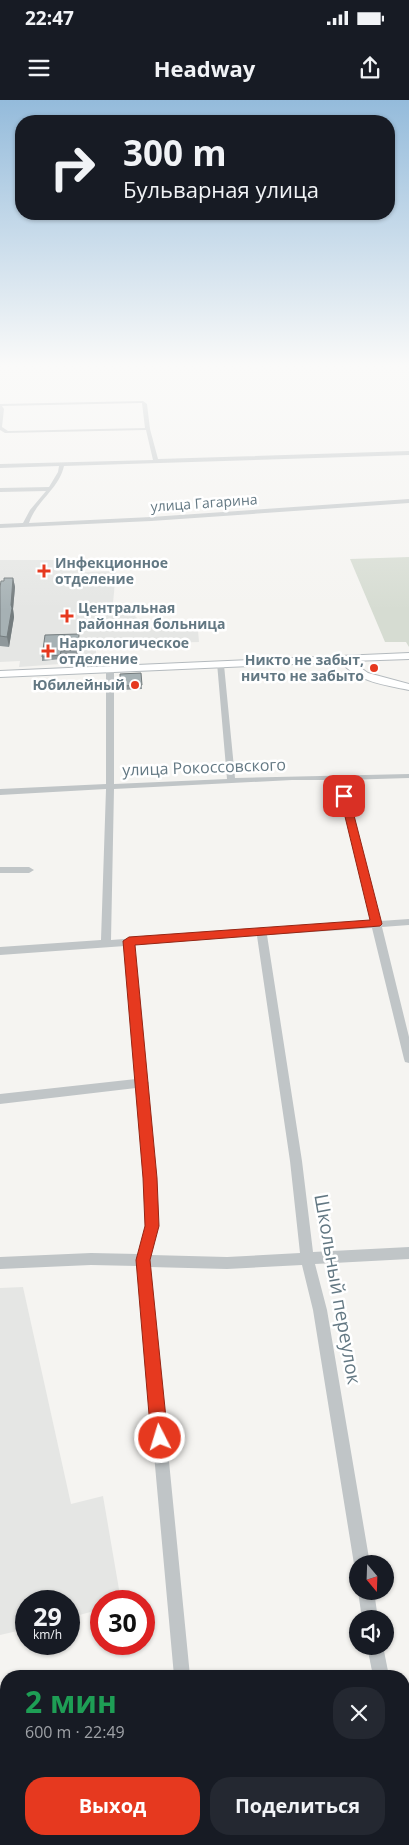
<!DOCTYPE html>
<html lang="ru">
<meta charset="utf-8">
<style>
body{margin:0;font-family:"Open Sans",sans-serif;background:#242831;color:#f1f3f6;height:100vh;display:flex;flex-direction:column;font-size:19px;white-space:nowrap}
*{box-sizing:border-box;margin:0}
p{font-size:16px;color:#9ea1a6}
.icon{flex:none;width:28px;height:28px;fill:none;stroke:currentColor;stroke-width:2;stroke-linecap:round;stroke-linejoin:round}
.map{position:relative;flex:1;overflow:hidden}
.panel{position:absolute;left:0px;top:1570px;width:410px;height:175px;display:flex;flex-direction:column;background:#171b24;border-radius:20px 20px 0 0;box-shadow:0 1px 4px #0004}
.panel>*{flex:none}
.hud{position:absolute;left:15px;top:15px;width:380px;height:105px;border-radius:20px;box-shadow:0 1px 4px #0004;background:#171b24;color:#f1f3f6;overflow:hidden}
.needle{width:32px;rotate:161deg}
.buttons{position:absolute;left:349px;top:1455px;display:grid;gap:10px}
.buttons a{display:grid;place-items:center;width:45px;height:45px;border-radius:50%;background:#171b24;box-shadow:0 1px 4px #0004;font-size:25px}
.speed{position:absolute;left:15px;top:1490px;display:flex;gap:10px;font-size:25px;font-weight:700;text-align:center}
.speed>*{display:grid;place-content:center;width:65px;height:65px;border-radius:50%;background:#171b24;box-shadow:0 1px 4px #0004;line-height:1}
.speed small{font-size:12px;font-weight:400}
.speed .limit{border:8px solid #d22;background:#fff;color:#111}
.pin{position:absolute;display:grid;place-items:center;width:42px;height:42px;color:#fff;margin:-21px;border-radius:10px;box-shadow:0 2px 8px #0006}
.me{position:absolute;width:55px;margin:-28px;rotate:355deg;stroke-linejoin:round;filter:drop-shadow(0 0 4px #0008)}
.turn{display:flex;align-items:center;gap:18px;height:105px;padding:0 25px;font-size:22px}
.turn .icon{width:65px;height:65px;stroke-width:2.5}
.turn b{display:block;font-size:35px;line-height:42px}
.round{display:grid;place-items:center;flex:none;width:52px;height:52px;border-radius:20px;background:#242831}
.headline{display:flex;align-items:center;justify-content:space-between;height:85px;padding:0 25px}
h1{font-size:30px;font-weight:700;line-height:38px;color:#1e9e55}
.primary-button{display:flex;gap:10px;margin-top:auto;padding:10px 25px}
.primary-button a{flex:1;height:58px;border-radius:20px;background:#e6391f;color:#fff;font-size:20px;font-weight:700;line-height:58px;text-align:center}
.primary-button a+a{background:#242831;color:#f1f3f6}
.status{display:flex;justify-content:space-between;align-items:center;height:35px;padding:0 25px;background:#171b24;direction:ltr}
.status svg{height:14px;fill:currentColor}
header{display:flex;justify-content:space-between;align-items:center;height:65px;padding:0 25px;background:#171b24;font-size:22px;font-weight:700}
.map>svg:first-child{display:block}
.built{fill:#e5e6e4}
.green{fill:#d6dcd2}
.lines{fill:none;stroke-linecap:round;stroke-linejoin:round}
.secondary-casing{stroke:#b4babe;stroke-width:2}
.street{fill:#c0c5c7;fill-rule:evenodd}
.secondary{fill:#fff;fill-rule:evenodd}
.wall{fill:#8f989b}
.shaded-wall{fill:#747c7e}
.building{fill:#a6b1b4;stroke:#747c7e}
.route{fill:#e6391f;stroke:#962514}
.poi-dot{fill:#e6391f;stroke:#fff;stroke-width:2}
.labels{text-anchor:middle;stroke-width:5;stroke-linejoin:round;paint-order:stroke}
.far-street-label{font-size:14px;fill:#637883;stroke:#fff}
.far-poi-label{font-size:14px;font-weight:bold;fill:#637883;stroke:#fff;text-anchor:start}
.street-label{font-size:16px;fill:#637883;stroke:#fff}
.near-street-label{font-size:19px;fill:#637883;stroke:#fff}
</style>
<div class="status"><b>22:47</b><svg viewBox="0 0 49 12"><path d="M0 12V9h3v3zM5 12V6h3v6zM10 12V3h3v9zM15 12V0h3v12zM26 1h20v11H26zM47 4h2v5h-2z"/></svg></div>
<header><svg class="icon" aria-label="menu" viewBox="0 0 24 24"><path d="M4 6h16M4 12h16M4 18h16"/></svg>Headway<svg class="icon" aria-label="share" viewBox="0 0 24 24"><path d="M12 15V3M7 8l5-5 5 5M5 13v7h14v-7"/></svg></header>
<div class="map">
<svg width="409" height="1745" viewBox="0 0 409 1745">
<rect width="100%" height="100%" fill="#f5f4f1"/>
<!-- built -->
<g class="built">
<polygon points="0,460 83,460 82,472 116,471 113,503 124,505 146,527 198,530 199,542 104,545 104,543 96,543 96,564 60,564 19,567 20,561 0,562"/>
<polygon points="23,1187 71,1404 103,1396 121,1501 101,1501 101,1509 69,1518 69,1501 26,1501 26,1529 0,1535 0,1188"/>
</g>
<!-- green -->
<polygon class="green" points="409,457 409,547 406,542 385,542 350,459"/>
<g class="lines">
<!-- secondary casing -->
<g class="secondary-casing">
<path id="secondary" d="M409 553V559L351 561 368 573 409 584V590C385 585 358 582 341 562L0 577V571Z"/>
</g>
<!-- street -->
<g class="street">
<path d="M143 301 147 304 150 329 158 359 409 351V355L64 366C59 389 36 401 29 423L151 417 409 399V403L151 421 0 428V424L23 423 30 410 46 391 0 392V388L49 387 58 372 59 366 0 368V364L153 360 146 330 5 333 0 330V304ZM142 303 145 328 8 331 2 327 4 309 2 306Z"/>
<path d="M217 563 224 565 235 678 409 674V678L345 680 380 821 409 819V825L382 827 409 937V963L405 962 404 959 372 828 267 835 302 1061 313 1152 409 1147V1159L315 1164 327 1210 370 1464H358V1470L354 1464 313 1210 302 1165 227 1169 150 1167 190 1576H174L137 1166 91 1165 0 1169V1157L91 1153 138 1154 146 1126 144 1078 136 988 0 1004V994L136 979 125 846 0 855V847L101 840 106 689 0 695V689L106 684V570L110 568 114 570V684L227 679ZM292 680H337L371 821 265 829 261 828 257 829 111 840 114 689ZM257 836 290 1061 300 1153 227 1157 151 1155 158 1126 156 1078 147 985 149 983 147 980 134 845Z"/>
<polygon points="0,767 29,767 34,770 29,773 0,773"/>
<polygon points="358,1491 374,1491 378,1519 362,1519"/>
<polygon points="367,1546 383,1546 389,1576 373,1576"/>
<polygon points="404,1692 409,1694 409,1737 404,1735"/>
<rect x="189" y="1739" width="18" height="6"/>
</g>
<!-- secondary -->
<use href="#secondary" class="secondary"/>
</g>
<!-- wall -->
<g class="wall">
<polygon points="13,478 15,487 13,509 14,517 9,547 0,546 0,487 4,481"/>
<polygon points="79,538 78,554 61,554 61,559 42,561 42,557"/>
<polygon points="141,573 142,589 123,590 123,588 120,588 120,574"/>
</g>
<!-- shaded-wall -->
<polygon class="shaded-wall" points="13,478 15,487 13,509 14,517 9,547 7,537"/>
<!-- building -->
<g class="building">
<polygon points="4,478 13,478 11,505 12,508 7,537 0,536 0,487 1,481 4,481"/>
<polygon points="79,534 78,550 61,551 60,555 42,557 45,535"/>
<polygon points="141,573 142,585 123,586 123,584 120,584 120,574"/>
</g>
<!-- sky -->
<linearGradient id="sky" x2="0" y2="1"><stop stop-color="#94bbdb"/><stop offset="0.52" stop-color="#fafaf9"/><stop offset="1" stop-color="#fafaf9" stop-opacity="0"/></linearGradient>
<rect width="409" height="510" fill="url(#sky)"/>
<!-- route -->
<polygon class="route" points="341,693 348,693 349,696 382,824 380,826 135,845 157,1078 159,1126 150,1160 168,1338 165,1344 160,1346 154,1344 151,1338 136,1160 145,1126 143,1078 123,841 129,837 370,820 340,696"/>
<!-- markers -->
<g class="poi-dot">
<path d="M41.5 463.5h5v5h5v5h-5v5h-5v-5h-5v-5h5z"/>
<path d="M64.5 508.5h5v5h5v5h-5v5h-5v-5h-5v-5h5z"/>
<path d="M45.5 543.5h5v5h5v5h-5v5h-5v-5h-5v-5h5z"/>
<circle cx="374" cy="568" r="5"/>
<circle cx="135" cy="585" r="5"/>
</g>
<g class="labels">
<!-- far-street labels -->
<g class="far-street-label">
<text transform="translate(204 403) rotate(-4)" y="5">улица Гагарина</text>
</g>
<!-- far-poi labels -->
<g class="far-poi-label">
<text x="55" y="468">Инфекционное<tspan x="55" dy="16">отделение</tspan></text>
<text x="78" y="513">Центральная<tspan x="78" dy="16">районная больница</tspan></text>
<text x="59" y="548">Наркологическое<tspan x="59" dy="16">отделение</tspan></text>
<text x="364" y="565" text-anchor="end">Никто не забыт,<tspan x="364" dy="16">ничто не забыто</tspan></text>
<text x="125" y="590" text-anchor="end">Юбилейный</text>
</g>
<!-- street labels -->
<g class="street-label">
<text transform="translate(204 667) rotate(-2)" y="6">улица Рокоссовского</text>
</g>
<!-- near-street labels -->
<g class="near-street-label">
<text transform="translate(338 1189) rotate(80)" y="7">Школьный переулок</text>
</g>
</g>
</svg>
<div class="buttons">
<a><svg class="needle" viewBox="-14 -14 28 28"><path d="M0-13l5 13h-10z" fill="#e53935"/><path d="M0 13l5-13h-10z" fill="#9ea1a6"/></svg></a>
<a><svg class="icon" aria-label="sound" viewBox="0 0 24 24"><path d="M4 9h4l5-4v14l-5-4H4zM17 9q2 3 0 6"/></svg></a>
</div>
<div class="speed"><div>29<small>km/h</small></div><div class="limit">30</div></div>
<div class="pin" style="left:344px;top:696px;background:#d93025"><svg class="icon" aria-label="arrive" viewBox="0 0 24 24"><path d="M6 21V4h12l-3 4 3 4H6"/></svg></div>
<svg class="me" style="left:160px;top:1338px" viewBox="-20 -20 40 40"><circle r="17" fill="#e6391f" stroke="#fff" stroke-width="3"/><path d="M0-11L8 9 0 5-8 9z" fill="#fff"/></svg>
<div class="hud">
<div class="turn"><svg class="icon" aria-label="right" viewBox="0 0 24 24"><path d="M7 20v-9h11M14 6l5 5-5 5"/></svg><div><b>300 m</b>Бульварная улица</div></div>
</div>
<section class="panel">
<div class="headline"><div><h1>2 мин</h1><p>600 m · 22:49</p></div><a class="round"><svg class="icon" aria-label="close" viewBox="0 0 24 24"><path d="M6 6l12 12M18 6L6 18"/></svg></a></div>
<div class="primary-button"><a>Выход</a><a>Поделиться</a></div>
</section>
</div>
